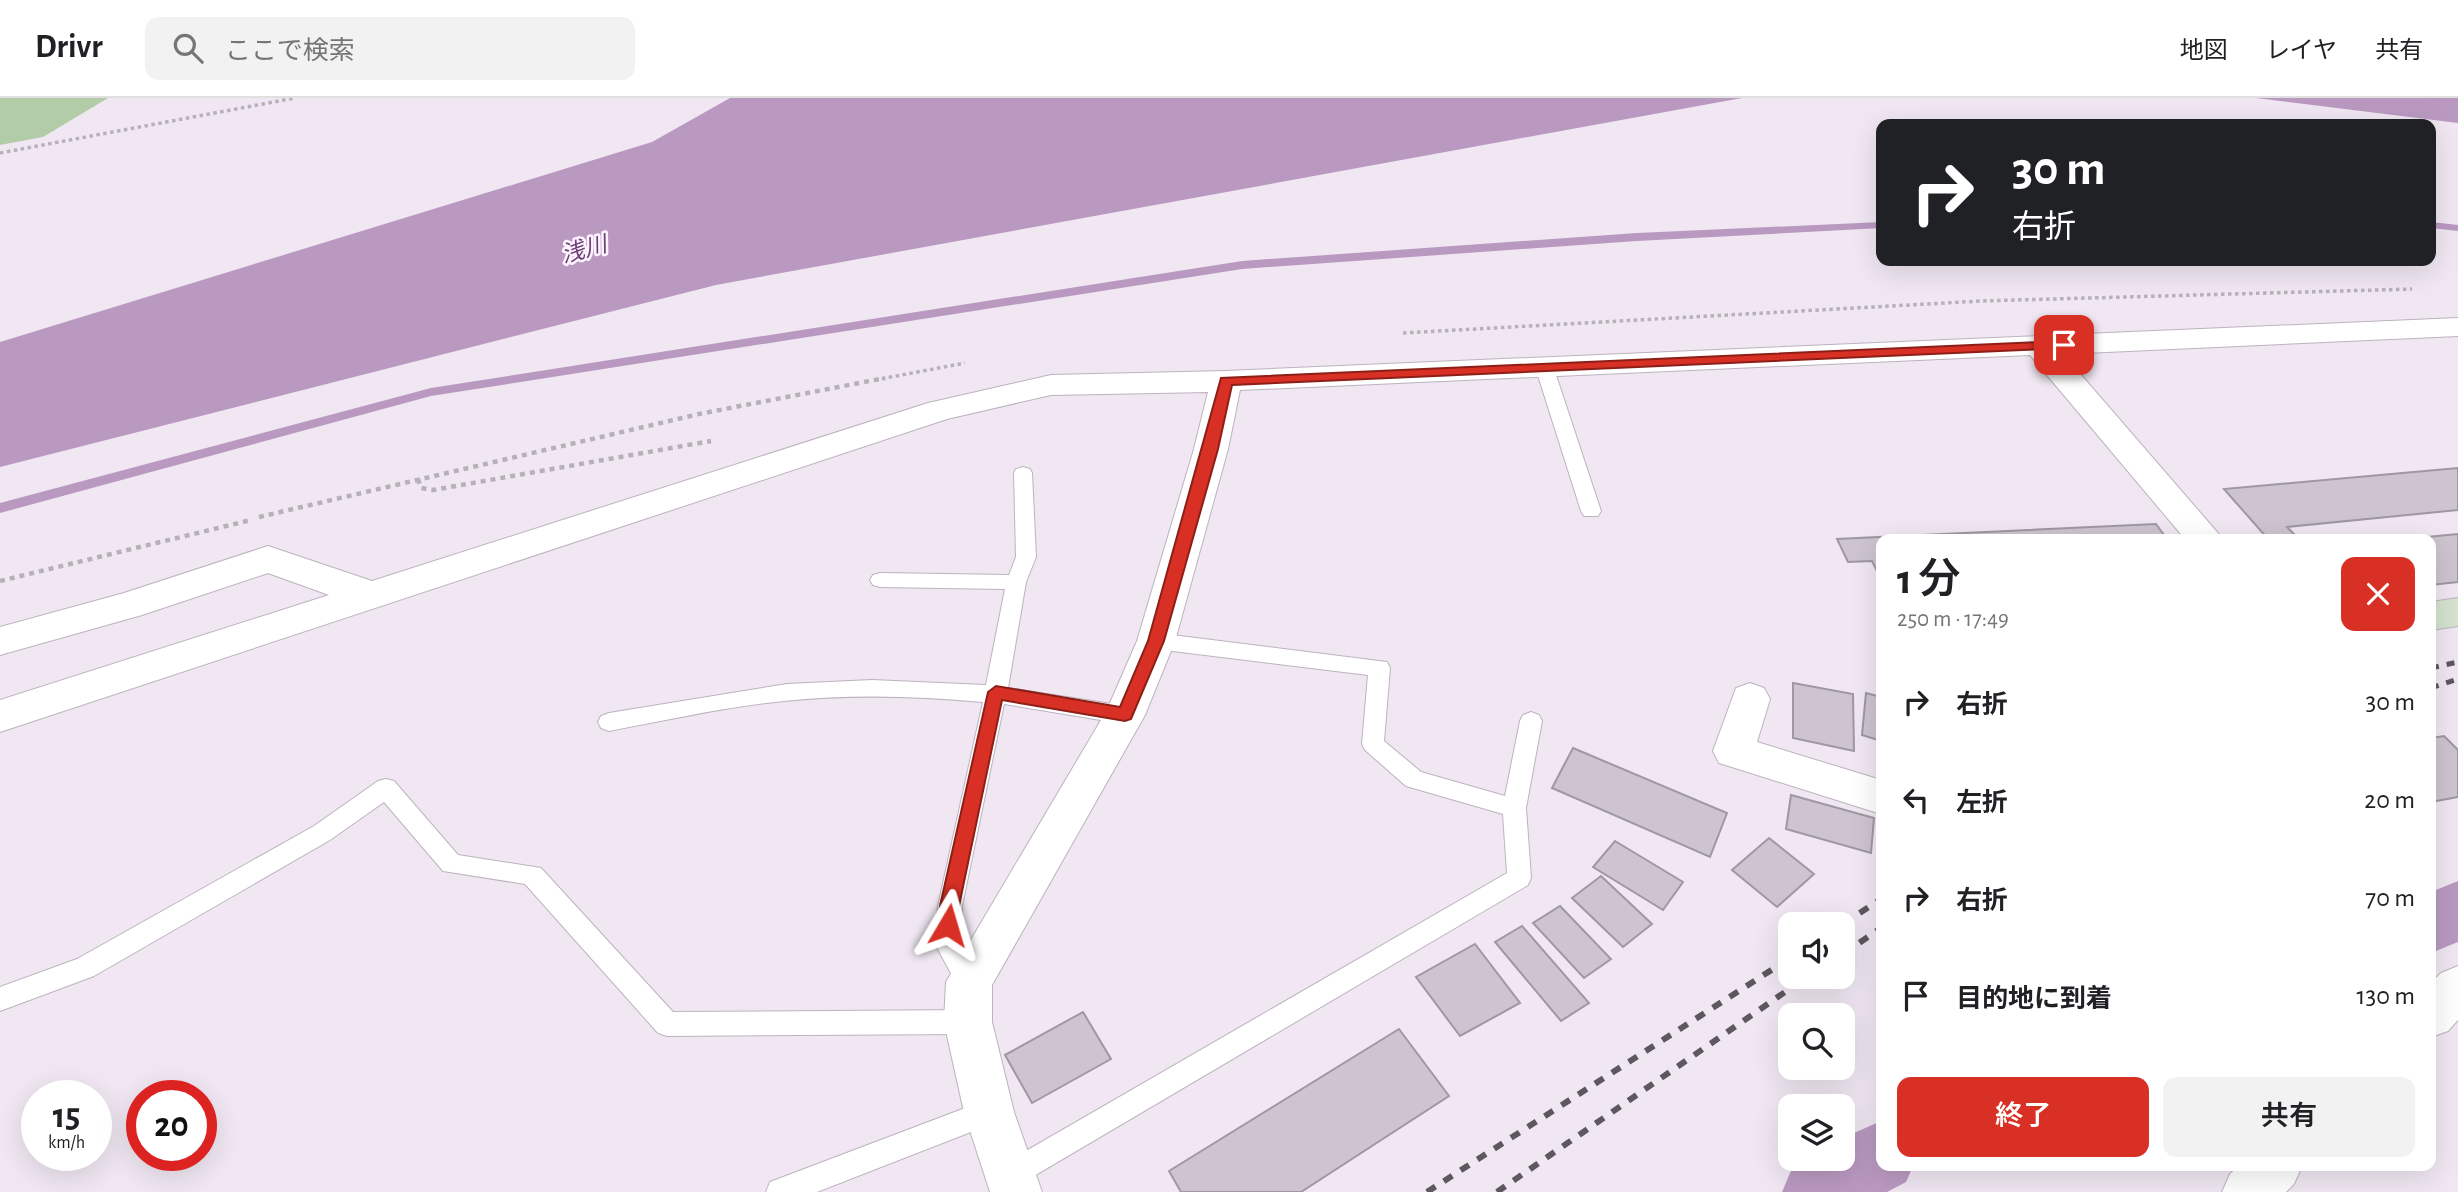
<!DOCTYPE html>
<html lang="ja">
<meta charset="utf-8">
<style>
body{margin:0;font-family:"Alegreya Sans","Noto Sans JP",sans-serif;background:#f2f2f2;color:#202124;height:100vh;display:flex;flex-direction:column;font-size:26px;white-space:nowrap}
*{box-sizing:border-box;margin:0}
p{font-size:23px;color:#757577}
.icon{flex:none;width:38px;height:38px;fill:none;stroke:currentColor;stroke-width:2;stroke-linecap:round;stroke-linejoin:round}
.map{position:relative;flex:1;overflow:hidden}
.sheet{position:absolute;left:1876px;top:436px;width:560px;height:637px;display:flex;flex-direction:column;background:#fff;border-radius:14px;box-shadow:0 7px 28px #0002}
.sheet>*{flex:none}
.top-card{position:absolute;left:1876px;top:21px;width:560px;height:147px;border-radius:14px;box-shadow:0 7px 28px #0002;background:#202124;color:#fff;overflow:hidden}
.fabs{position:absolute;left:1778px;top:814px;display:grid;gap:14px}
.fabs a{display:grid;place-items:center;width:77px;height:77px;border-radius:14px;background:#fff;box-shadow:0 7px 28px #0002;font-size:35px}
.speed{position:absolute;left:21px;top:982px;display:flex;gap:14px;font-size:35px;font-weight:700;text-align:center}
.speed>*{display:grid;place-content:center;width:91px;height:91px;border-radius:50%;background:#fff;box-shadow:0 7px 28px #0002;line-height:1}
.speed small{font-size:18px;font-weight:400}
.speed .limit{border:10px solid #d22;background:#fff;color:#111}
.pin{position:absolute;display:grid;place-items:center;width:60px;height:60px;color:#fff;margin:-30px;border-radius:14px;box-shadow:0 4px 10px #0006}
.me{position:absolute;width:77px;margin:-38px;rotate:7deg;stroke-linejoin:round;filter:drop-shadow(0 0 5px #0008)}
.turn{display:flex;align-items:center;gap:24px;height:147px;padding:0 21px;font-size:32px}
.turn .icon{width:91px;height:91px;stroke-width:2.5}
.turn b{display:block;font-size:49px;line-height:60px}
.round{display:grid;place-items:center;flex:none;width:74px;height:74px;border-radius:14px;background:#f2f2f2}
.head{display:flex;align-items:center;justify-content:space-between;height:119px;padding:0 21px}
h1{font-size:42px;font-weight:600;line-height:52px}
.cta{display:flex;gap:14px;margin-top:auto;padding:14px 21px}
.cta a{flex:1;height:80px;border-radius:14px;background:#d93025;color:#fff;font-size:28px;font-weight:600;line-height:80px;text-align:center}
.cta a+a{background:#f2f2f2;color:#202124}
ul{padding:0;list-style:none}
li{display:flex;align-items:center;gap:21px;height:98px;padding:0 21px}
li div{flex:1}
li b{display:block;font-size:26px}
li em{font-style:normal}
header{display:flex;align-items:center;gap:42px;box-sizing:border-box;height:98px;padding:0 35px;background:#fff;border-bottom:2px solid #e0e0e0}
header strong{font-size:33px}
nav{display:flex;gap:38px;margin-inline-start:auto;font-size:24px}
.search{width:490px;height:63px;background:#f2f2f2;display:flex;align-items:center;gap:18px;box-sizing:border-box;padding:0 24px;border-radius:14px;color:#757577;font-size:26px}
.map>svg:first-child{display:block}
.green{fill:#b3cca8}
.water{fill:#ba99c1}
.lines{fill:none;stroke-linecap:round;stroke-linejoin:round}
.stream{fill:#ba99c1;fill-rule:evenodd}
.canal{fill:#ba99c1;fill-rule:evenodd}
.building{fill:#cdc4cf;stroke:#9f97a1;stroke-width:2}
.lane-casing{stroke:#bcb3be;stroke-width:2}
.street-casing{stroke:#bcb3be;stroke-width:2}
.secondary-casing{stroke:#bcb3be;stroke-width:2}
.path-far1{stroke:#b7b0b9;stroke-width:3.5;stroke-dasharray:3.5 3.5;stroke-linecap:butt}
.path{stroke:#b7b0b9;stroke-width:4.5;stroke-dasharray:5 5;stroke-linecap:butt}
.lane{fill:#fff;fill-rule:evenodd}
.street{fill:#fff;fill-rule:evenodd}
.secondary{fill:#d5e3cf;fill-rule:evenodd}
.rail-far1{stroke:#5d585f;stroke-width:5;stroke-dasharray:8 8;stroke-linecap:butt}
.rail{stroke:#5d585f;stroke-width:6;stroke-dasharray:10 10;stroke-linecap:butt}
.route{fill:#d93025;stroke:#8d1f18;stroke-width:2}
.labels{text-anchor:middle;stroke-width:5;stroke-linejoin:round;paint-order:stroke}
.far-water-label{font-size:23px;font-style:italic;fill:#6c4175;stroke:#fdf4ff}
</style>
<header>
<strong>Drivr</strong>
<div class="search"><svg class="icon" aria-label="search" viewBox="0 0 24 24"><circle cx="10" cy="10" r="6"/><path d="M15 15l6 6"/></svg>ここで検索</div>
<nav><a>地図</a><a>レイヤ</a><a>共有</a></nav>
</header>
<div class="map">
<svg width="2458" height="1094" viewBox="0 0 2458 1094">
<rect width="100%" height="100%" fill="#f0e7f2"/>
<!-- green -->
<polygon class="green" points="0,0 108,0 43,39 0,47"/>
<!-- water -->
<g class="water">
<polygon points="730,0 1742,0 716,187 0,369 0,244 652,44"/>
<polygon points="2256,0 2458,0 2458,25"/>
</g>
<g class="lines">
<!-- stream -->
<g class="stream">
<polygon points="1881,124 1881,130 1637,143 1242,171 431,298 0,415 0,405 431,290 1242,163 1637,135"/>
<polygon points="2431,124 2458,127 2458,133 2431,130"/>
</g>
<!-- canal -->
<g class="canal">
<polygon points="2458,783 2458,844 2431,855 2431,794"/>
<polygon points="1881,1023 1881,1068 1913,1068 1906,1084 1887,1094 1782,1094 1793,1068 1802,1060 1843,1060 1843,1040"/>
</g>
</g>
<!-- building -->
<g class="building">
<polygon points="2458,370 2458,412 2287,429 2299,441 2268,441 2224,391"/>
<polygon points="2156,426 2167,441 1881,441 1881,481 1872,463 1848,464 1837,441"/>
<polygon points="2458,436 2458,484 2431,487 2431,441 2406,441"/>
<polygon points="1793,585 1853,596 1854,653 1793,640"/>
<polygon points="1866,595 1881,599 1881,643 1862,637"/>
<polygon points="2444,638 2458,652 2458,699 2431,704 2431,640"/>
<polygon points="1573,650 1727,715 1710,759 1552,690"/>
<polygon points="1791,697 1874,720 1871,755 1786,731"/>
<polygon points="1769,740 1814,776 1777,809 1732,772"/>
<polygon points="1615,743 1683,784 1663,812 1593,769"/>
<polygon points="1601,778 1652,826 1623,849 1572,800"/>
<polygon points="1560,808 1611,861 1584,880 1533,825"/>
<polygon points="1522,828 1589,905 1561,923 1495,844"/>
<polygon points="1475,846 1520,905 1460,938 1416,879"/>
<polygon points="1083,914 1111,961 1032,1005 1005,957"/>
<polygon points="1399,931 1449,998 1301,1094 1181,1094 1169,1073"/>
</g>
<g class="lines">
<!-- lane casing -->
<g class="lane-casing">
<g id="lane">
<polygon points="1544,263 1553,268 1601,413 1598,418 1584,418 1581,413 1535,268"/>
<path d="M1023 369 1030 371 1032 375 1036 459 1026 484 1008 590 1125 608 1133 611 1136 617 1133 623 1125 626 1004 606 962 808 960 844 982 884 978 892 969 896 960 892 935 846 938 808 983 604C917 598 850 596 784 603 725 609 667 622 609 633L601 630 598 624 601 618 609 615 787 586 872 582 986 587 1005 491 880 489 873 487 870 482 873 477 880 475 1009 477 1016 459 1014 375 1016 371Z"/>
<polygon points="1156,535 1387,564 1390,570 1384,643 1421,674 1505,698 1520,623 1523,617 1531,614 1539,617 1542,623 1526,710 1531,780 1528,787 1010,1092 1000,1088 996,1078 1000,1068 1507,775 1503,716 1406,688 1365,652 1362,646 1368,577 1156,551 1149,549 1146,543 1149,537"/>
<polygon points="386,681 394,683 458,757 541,770 673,914 968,912 977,915 981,924 977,933 968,936 667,938 658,935 525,786 443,773 384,704 330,742 94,878 0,913 0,889 77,861 314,728 378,683"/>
<polygon points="989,1001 999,1005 1003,1014 999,1023 817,1094 766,1094 770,1084"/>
</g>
</g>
<!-- street casing -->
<g class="street-casing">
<g id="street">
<polygon points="2458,220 2458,238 2063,256 2223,441 2185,441 2030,257 1240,292 1228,351 1175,543 1145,617 992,887 992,924 1014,1014 1042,1094 990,1094 964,1014 944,924 946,884 1107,612 1137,543 1194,351 1208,294 1051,297 947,321 0,634 0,602 329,497 268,475 142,517 0,557 0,529 124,495 268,448 372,483 928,305 1051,277 1226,273"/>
<polygon points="1750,585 1764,590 1770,601 1757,644 1881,682 1881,716 1719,665 1713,653 1736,590"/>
<polygon points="2458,868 2458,922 2448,933 2431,939 2431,885 2441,875"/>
<polygon points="2239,1068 2302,1068 2294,1086 2286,1094 2222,1094 2230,1076"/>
</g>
</g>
<!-- secondary casing -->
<g class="secondary-casing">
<polygon id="secondary" points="2458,500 2458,528 2431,532 2431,504"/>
</g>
<!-- path-far1 -->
<g class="path-far1">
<polyline points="0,55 295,0"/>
<polyline points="1403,235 1981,203 2412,191"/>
<polyline points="875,282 965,265"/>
</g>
<!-- path -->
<g class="path">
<polyline points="418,381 421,390 433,392 711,343"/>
<polyline points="259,419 699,316 885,280"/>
<polyline points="0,483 251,422"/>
</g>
<!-- lane -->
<use href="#lane" class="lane"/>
<!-- street -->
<use href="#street" class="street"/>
<!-- secondary -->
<use href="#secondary" class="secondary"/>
<!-- rail-far1 -->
<g class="rail-far1">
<polyline points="2431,570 2458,564"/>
<polyline points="2431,590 2458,581"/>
</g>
<!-- rail -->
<g class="rail">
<polyline points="1843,826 1881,801"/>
<polyline points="1843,856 1881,830"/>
<polyline points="1427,1094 1790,860"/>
<polyline points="1497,1094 1808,878"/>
</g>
</g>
<!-- route -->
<polygon class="route" points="2064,243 2070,247 2068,250 1232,287 1218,351 1164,543 1131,621 1125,623 1002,602 959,808 955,833 948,835 942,833 939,827 940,808 988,594 996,588 1120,609 1148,543 1221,280"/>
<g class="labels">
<!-- far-water labels -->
<g class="far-water-label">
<text transform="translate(584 151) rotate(-15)" y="8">浅川</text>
</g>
</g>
</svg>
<div class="fabs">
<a><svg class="icon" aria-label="sound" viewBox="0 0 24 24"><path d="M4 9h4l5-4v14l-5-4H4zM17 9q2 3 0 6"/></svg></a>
<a><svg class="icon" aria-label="search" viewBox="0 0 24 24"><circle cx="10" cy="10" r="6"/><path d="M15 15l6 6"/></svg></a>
<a><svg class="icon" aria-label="layers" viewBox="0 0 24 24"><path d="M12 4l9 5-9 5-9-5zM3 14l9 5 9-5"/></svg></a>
</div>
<div class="speed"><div>15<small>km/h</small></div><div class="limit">20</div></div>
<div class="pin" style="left:2064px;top:247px;background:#d93025"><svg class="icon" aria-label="arrive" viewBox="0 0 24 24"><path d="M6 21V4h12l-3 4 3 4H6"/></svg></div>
<svg class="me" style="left:948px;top:827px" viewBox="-20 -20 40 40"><path d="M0-17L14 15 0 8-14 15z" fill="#d93025" stroke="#fff" stroke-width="4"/></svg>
<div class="top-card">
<div class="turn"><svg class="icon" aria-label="right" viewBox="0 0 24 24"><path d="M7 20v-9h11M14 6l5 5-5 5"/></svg><div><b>30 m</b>右折</div></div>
</div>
<section class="sheet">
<div class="head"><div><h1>1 分</h1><p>250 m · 17:49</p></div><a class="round" style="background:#d93025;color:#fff"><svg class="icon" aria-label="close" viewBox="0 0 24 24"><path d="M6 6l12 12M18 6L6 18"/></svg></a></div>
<ul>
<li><svg class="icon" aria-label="right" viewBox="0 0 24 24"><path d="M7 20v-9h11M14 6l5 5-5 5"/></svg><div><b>右折</b></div><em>30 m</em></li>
<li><svg class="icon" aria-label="left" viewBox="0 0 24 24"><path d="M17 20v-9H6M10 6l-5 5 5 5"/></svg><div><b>左折</b></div><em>20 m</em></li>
<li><svg class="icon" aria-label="right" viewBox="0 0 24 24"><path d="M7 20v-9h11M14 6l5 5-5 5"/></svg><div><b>右折</b></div><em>70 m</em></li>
<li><svg class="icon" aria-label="arrive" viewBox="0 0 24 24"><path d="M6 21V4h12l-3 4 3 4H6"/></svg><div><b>目的地に到着</b></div><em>130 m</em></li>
</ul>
<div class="cta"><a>終了</a><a>共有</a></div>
</section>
</div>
